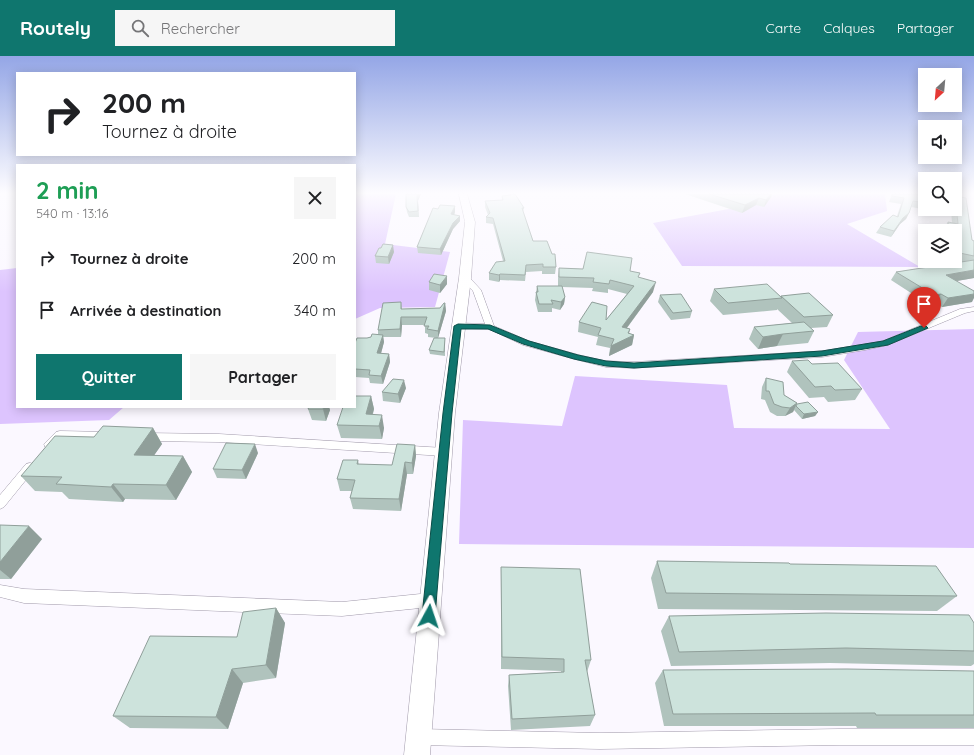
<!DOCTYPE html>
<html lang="fr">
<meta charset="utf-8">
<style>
body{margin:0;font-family:Quicksand,sans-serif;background:#f6f6f6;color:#202124;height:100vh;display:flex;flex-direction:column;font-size:15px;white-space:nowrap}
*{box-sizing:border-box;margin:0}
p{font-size:13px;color:#757577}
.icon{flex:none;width:22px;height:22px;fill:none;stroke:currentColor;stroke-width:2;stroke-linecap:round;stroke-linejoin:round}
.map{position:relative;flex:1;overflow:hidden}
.drawer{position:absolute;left:16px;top:108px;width:340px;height:244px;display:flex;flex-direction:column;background:#fff;border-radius:0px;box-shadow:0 2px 10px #0003}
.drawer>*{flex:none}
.banner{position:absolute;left:16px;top:16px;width:340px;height:84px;border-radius:0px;box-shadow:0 2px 10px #0003;background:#fff;color:#202124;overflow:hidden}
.needle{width:26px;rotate:206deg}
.controls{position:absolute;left:918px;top:12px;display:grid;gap:8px}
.controls a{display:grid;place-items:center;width:44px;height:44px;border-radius:0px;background:#fff;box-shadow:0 2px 10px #0003;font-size:20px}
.pin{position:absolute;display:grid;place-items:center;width:34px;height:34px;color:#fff;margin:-41px -17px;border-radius:50% 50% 50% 0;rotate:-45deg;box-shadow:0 0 4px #0007}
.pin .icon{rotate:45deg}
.me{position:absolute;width:44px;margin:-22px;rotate:5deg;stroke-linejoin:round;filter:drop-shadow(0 0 3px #0008)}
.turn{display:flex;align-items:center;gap:14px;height:84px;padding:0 20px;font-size:18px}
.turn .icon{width:52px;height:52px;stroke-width:2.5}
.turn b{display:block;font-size:28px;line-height:34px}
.round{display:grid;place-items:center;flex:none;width:42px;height:42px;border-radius:0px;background:#f6f6f6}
.headline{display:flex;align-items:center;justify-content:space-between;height:68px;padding:0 20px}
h1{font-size:24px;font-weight:800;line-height:30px;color:#1e9e55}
.button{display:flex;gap:8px;margin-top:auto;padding:8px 20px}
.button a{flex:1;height:46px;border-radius:0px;background:#0f766e;color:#fff;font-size:16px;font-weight:800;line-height:46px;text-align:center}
.button a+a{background:#f6f6f6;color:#202124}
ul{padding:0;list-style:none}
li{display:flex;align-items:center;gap:12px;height:52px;padding:0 20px}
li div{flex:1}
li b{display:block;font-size:15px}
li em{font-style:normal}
header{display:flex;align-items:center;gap:24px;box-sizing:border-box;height:56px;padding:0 20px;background:#0f766e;color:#fff}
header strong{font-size:19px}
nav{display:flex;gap:22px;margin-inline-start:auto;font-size:14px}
.search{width:280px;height:36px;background:#f6f6f6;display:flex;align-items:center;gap:10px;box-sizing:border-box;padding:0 14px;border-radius:0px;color:#757577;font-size:15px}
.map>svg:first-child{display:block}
.green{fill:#ddc4fe}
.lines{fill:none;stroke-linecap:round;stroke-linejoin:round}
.minor-casing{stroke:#a099aa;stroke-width:1}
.primary-casing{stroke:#a099aa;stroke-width:1}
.minor{fill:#fff;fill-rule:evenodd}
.primary{fill:#fff;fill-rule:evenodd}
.wall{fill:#b0c3bd}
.shaded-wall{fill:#909f9a}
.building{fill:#cde3dc;stroke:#909f9a}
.route{fill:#0f766e;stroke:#0a4d48}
</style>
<header>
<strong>Routely</strong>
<div class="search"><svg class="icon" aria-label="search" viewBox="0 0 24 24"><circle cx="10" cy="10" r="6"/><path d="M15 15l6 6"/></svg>Rechercher</div>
<nav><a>Carte</a><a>Calques</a><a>Partager</a></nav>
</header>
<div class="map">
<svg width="974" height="699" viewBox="0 0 974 699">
<rect width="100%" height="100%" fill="#fbf8ff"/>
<!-- green -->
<g class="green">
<polygon points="355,138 396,138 385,188 450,196 435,251 380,252 355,263"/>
<polygon points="774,138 885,138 887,155 847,168 920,211 682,210 653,167 761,147"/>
<polygon points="17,212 17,351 124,351 109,364 0,368 0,214"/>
<polygon points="974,273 974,492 459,488 463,364 562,370 575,320 727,329 734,372 890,373 844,304 858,276"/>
</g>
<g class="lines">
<!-- minor casing -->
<g class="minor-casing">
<g id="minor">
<polygon points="462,220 468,220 481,234 494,270 529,285 579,299 606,305 634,306 822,295 865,288 883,285 960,253 974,251 974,255 965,257 888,289 865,294 822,301 634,312 606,311 574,303 523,289 489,273 455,272 454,270 455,268 458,267 485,268 473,235 462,224"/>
<polygon points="60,375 108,376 112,377 113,380 112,383 108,384 62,383 53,391 45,391 44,388 56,376"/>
<polygon points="144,377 219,378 444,392 448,393 449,396 448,399 444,400 219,386 144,385 140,384 139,381 140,378"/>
<polygon points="30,407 34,408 36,411 34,414 4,451 0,453 0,439 26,408"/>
<polygon points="0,529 24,533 342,546 430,537 435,539 437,544 435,549 430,551 342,560 24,547 0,541"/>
<polygon points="418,673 600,677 839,673 974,673 974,689 839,689 600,693 418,689 412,687 410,681 412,675"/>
</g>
</g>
<!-- primary casing -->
<g class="primary-casing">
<polygon id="primary" points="459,138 467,138 475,166 471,222 455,357 430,699 404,699 439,357 459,222 465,166"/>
</g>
<!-- minor -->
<use href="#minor" class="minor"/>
<!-- primary -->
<use href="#primary" class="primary"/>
</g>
<!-- wall -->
<g class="wall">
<polygon points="509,138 515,138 524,152 523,156 533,185 556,211 555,218 542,218 542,215 526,216 525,225 500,224 499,226 489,224 489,217 503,205 493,168 486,167 486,161 488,159 485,151 485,145 502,144 502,140 509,140"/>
<polygon points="685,138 772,138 771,141 764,151 756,149 742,157"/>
<polygon points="892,138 925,138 925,149 923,153 911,151 909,157 906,163 900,168 891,181 876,177 880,171 897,160 901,148 889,146"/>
<polygon points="955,140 972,184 974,185 974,222 956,225 972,246 942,251 935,247 928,248 891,224 896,216 962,206 955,204 955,175 944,175 943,173 948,166 952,167 951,153 955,153"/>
<polygon points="418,145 419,161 409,161 407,156 406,151"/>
<polygon points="455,156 454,159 460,165 453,173 441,199 418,197 417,191"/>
<polygon points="394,196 389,208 376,207 375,200"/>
<polygon points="559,212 630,215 639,222 653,236 627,272 629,277 634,279 632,289 609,300 610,292 596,289 598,281 578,276 579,266 606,264 627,238 608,233 608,237 592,235 593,232 562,231 565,241 564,248 560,254 552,252 552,256 538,256 535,244 537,230 558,230 558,221"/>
<polygon points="447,220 447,228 440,237 429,234 429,226"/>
<polygon points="714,233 781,240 833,259 827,271 811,272 814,275 808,287 777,290 758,293 749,283 754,271 792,267 777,253 777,254 723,259 710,245"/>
<polygon points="660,239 692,255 690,262 671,264 658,246"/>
<polygon points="401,246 402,253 440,252 445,247 446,255 438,282 445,282 445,300 430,298 429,294 436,282 428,281 428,278 425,277 425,269 402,269 401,281 383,281 384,286 381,297 389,298 390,306 383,328 370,327 369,322 355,321 355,287 378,278 378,274"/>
<polygon points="792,305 862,333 855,344 828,346 824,341 809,342 787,316"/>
<polygon points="766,322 784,339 797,347 797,348 818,356 815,360 802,363 794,354 793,356 785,360 777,360 770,356 765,344 761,343 762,331"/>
<polygon points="406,332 400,347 383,345 382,336"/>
<polygon points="371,340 374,353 373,358 384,372 382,383 341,382 337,369"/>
<polygon points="329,351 330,354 326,365 312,364 308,353"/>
<polygon points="153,372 162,388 154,399 183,400 192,416 176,444 125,443 123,446 69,443 62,436 35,435 21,420 94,381"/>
<polygon points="415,389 416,400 413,418 407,418 401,455 353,453 350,442 352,435 340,435 337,423 358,404 359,409 392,409"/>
<polygon points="258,397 246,423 217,422 213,413"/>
<polygon points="0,469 42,483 11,523 0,523"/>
<polygon points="657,505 790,508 957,540 937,555 658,553 651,522"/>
<polygon points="501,511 591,604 587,616 595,659 590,670 511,674 508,630 509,619 561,616 561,615 501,613"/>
<polygon points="276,552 285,567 276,622 243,627 228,673 130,672 113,660 237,581"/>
<polygon points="669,560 974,567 974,608 971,610 830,607 671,610 661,575"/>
<polygon points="663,614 974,615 974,672 857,672 856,670 664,670 655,627"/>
</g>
<!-- shaded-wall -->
<g class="shaded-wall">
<polygon points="418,138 421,138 418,145 419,161 417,140"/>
<polygon points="771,138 772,138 771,141 764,151 766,144"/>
<polygon points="759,142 756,149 742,157 745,149"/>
<polygon points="455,150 455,156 452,164 451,158"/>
<polygon points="909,157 906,163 900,168 891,181 894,175 903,162"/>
<polygon points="460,160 460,165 453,173 441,199 440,193 453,167"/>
<polygon points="393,189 394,196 389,208 388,201"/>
<polygon points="974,214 974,222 940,228 946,219"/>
<polygon points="500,218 500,224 499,226 499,219"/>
<polygon points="447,220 447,228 440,237 440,229"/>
<polygon points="656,226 653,236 620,281 622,271"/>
<polygon points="941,238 935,247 928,248 934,239"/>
<polygon points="974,238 974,242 972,246 942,251 948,242"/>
<polygon points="565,241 564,248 560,254 561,246"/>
<polygon points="445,247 446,255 438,282 438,275"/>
<polygon points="401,261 402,269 401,281 400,273"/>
<polygon points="630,273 628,282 634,279 632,289 609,300 611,290 628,277"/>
<polygon points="783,278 777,290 758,293 763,281"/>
<polygon points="383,279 384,286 379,305 377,297"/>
<polygon points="389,298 390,306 383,328 381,320"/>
<polygon points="404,324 406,332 400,347 398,338"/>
<polygon points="371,340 374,353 369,370 366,358"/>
<polygon points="797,347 793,356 785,360 790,352"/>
<polygon points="324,351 329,351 330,354 326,365 323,353"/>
<polygon points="818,356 815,360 802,363 804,358"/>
<polygon points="382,359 384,372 382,383 379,370"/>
<polygon points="153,372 162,388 144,414 134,399"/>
<polygon points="255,388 258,397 246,423 242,414"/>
<polygon points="415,389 416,400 413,418 412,407"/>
<polygon points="183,400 192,416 176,444 166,429"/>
<polygon points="405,406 407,418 401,455 399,443"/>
<polygon points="113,428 125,443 123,446 111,431"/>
<polygon points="29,470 42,483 11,523 0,514 0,506"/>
<polygon points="276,552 285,567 276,622 266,609"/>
<polygon points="232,613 243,627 228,673 216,661"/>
</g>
<!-- building -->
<g class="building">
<polygon points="406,138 418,138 417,140 418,155 409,156 406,151"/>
<polygon points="510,138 515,138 524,152 522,152 533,185 547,185 552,198 555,198 556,211 543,211 543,208 526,209 525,219 500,218 499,219 489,217 496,206 505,205 493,162 486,161 490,157 485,145 503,144 502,140 511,139"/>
<polygon points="709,138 771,138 766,144 759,142 745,149"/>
<polygon points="892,138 925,138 925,147 913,145 909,157 903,162 894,175 880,171 893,159 898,161 904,142 892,140"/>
<polygon points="955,140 966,142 972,184 974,185 974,200 955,196 955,183 961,182 955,181 955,175 949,175 948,166 958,168"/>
<polygon points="440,149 455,150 451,158 460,160 453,167 440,193 417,191 433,152 438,153"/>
<polygon points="383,188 393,189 388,201 375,200 379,192 381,192"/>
<polygon points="587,196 632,202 630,215 640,217 638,221 656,226 622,271 630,273 628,277 634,279 611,290 614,283 598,279 601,272 579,266 592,246 607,250 606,264 634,230 610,224 609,228 593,226 594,222 559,221 559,212 583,213"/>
<polygon points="974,204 974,214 946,219 974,235 974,238 948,242 941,238 934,239 896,216"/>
<polygon points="434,218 447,220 440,229 429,226"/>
<polygon points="767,228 782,242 728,247 714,233"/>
<polygon points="537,230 562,230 565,241 561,246 551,244 553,248 539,248 536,236 538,236"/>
<polygon points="809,237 833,259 804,261 781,240"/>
<polygon points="681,238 692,255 673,257 660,239"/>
<polygon points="401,246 401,253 440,252 444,247 445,247 438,275 427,273 429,270 424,270 427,261 401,261 400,273 378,274 383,247"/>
<polygon points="804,266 814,275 783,278 763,281 754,271"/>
<polygon points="372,278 383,279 377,297 389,298 381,320 369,319 370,314 355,313 355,287 357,282 367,282 371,281"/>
<polygon points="434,282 445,282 444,296 429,294"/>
<polygon points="808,304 812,308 838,307 862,333 835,334 831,330 815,331 792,305"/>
<polygon points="766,322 783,326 784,339 797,347 790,352 782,351 774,348 769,335 766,335"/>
<polygon points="393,323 404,324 398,338 382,336"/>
<polygon points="355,340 371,340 366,358 382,359 379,370 337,369 343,351 355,351"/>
<polygon points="808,346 818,356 804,358 796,350 797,348"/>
<polygon points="309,351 324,351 323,353 308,353"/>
<polygon points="103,370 153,372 134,399 183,400 166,429 113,428 111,431 56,428 62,421 21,420 55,380 94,381"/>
<polygon points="226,387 255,388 242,414 213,413"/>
<polygon points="397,388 415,389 412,407 405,406 399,443 350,442 355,424 337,423 343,404 358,404 357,408 392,409"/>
<polygon points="0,469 29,470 0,506"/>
<polygon points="657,505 789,507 790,508 936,510 957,540 666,537"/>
<polygon points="501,511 580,513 591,604 585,604 595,659 512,663 509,619 564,616 564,603 502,601"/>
<polygon points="276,552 266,609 232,613 216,661 113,660 150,580 237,581 243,556"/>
<polygon points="826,557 969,559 974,567 974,595 846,592 679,596 669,560"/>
<polygon points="847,613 974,615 974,659 876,659 875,657 673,658 663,614"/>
</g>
<!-- sky -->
<linearGradient id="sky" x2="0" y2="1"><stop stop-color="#94a6e6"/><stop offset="0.58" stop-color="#fdfcff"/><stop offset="1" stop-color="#fdfcff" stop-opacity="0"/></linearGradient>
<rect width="974" height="236" fill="url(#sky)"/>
<!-- route -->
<polygon class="route" points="458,268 490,269 529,285 578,299 606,305 634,307 822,295 883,285 921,270 926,270 928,272 888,289 822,300 634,312 606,310 574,303 523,288 488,273 461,273 452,357 435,560 433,564 429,566 424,564 422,560 443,357 454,270"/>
</svg>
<div class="controls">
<a><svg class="needle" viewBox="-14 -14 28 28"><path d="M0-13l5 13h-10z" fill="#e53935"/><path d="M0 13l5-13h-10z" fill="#757577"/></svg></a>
<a><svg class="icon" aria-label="sound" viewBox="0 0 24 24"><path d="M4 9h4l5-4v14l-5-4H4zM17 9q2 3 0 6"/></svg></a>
<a><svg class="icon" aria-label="search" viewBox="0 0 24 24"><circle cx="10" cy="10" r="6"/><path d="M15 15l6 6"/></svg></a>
<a><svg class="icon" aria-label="layers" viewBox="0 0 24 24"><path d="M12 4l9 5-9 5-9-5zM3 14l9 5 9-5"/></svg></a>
</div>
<div class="pin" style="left:924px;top:272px;background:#d93025"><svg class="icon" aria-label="arrive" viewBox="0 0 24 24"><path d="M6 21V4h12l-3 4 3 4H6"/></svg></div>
<svg class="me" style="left:429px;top:560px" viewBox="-20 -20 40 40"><path d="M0-17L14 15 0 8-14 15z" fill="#0f766e" stroke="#fff" stroke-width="4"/></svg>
<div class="banner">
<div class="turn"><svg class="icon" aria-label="right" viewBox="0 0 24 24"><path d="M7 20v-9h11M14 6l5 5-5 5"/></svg><div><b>200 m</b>Tournez à droite</div></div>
</div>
<section class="drawer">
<div class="headline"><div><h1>2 min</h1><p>540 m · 13:16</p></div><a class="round"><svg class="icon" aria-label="close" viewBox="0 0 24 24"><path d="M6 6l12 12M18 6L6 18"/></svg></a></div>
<ul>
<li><svg class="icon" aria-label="right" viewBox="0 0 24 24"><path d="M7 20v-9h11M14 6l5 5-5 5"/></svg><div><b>Tournez à droite</b></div><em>200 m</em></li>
<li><svg class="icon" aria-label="arrive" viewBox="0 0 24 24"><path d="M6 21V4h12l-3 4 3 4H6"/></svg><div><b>Arrivée à destination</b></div><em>340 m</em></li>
</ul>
<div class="button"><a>Quitter</a><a>Partager</a></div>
</section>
</div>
